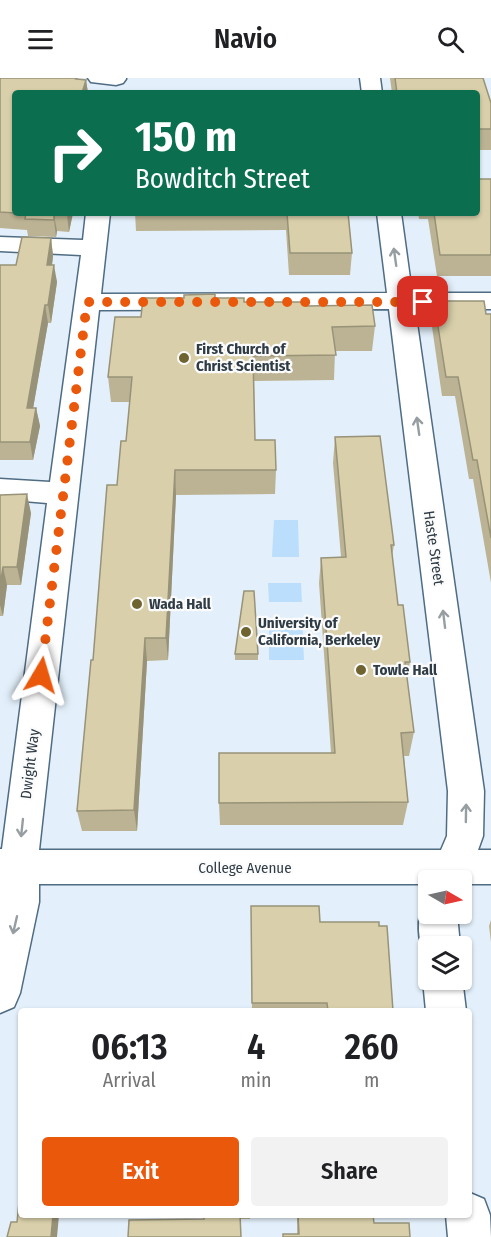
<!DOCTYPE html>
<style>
body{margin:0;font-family:"Fira Sans Condensed",sans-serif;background:#f2f2f2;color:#202124;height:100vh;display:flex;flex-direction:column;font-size:22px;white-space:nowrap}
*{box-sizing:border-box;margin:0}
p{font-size:20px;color:#757577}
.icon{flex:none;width:33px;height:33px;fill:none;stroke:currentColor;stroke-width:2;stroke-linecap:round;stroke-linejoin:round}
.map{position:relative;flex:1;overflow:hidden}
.side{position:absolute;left:18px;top:930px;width:454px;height:210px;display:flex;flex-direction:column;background:#fff;border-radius:6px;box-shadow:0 2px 4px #0004}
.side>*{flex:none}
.top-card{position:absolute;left:12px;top:12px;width:468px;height:126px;border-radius:6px;box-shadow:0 2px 4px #0004;background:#0b6e4f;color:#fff;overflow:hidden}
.needle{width:39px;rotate:99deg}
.buttons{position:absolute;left:418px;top:792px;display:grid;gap:12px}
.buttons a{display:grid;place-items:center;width:54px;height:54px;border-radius:6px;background:#fff;box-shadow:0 2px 4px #0004;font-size:30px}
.pin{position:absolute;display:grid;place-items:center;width:51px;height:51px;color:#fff;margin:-26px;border-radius:12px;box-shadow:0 3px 9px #0006}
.me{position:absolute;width:66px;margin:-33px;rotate:7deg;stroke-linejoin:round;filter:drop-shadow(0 0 4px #0008)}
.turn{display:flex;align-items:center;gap:21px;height:126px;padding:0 24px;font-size:27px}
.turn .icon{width:78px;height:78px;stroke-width:2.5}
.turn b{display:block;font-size:42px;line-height:51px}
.eta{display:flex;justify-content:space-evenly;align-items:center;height:102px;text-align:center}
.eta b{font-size:36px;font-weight:600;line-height:42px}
.button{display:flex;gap:12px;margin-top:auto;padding:12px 24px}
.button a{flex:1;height:69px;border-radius:6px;background:#ea580c;color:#fff;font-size:24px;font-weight:600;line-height:69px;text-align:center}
.button a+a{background:#f2f2f2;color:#202124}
header{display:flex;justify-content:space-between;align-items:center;height:78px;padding:0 24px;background:#fff;font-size:27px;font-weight:600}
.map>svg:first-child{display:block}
.green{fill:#badefc}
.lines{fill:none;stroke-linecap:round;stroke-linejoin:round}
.minor-casing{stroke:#4f6c83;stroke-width:3}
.minor{fill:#fff;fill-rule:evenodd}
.wall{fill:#bbb393}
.shaded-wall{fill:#989278}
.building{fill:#d9d0ab;stroke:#989278;stroke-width:1.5}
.oneway{stroke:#979ea2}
.route{stroke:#ea580c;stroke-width:10;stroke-dasharray:0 18}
.poi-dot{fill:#6f6330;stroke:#fbfbfb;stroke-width:2}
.labels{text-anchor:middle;stroke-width:4.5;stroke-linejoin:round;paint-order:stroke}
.poi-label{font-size:15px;font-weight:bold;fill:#2f3c46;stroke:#fbfbfb;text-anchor:start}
.street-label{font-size:15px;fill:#2f3c46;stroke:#fbfbfb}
</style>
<header><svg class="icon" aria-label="menu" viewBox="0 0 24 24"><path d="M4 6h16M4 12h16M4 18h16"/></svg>Navio<svg class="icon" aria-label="search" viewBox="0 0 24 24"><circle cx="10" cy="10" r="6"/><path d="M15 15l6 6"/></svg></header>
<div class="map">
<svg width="491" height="1159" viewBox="0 0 491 1159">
<rect width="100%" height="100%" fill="#e3f0fb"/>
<!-- green -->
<g class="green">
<polygon points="274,442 298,442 299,479 272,479"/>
<polygon points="268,505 301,505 302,524 269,524"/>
<polygon points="269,541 302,541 304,582 269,582"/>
</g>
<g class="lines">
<!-- minor casing -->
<g class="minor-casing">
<g id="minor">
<polygon points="88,0 126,0 126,1 123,5 116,7 91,4"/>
<polygon points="360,0 380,0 382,15 362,15"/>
<path d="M86 135H110L101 216 387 215 377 135H401L412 215H491V231H415L484 713 483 758 478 772H491V806H465L462 813V802H429V806H39V824L20 915 14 929 0 935V771H2L47 425 0 421V401L50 404 81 177 0 173V159L83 162ZM389 231 448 713 447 758 441 772H39L99 232Z"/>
<path d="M429 822V836H457L460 868H429V882L426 881C418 863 416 842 424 823Z"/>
<polygon points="429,888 429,902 462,900 466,933 426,933 423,902"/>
<polygon points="470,1115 484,1121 490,1137 491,1159 448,1159 446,1137 470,1137"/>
</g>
</g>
<!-- minor -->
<use href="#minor" class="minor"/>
</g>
<!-- wall -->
<g class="wall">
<polygon points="0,0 86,2 88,15 15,15 73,135 69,154 57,153 56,159 28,158 27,152 0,150"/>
<polygon points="390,0 483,0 491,25 491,72 477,72 477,15 392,15"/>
<polygon points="491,101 491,198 437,198 428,141 419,141 418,135 477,135"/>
<polygon points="135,135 349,135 349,142 352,175 350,197 289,197 286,152 136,153"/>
<polygon points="51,160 53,178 52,187 57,204 51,245 48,245 33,330 36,330 40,348 33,382 0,382 0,187 16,187"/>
<polygon points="215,220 244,224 306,228 375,248 372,273 335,273 334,302 254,303 255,362 276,392 275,416 176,417 168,582 147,583 137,753 82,753 77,733 93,582 117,407 126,363 130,324 111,324 108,299 141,239"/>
<polygon points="434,223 486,236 491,236 491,505 473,401 469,401 455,318 442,318 431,242"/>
<polygon points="335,359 394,467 392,478 398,527 410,584 407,600 414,654 409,678 404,678 408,724 403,747 220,747 219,725 331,675 319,505 321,480 341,479 333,385"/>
<polygon points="0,417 31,435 21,507 7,507 3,538 0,538"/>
<rect x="235" y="576" width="23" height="6"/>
<polygon points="251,828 320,844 393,933 252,933"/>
<polygon points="491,842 491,864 489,848"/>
<rect x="204" y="1137" width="46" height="4"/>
<polygon points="297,1137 373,1137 374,1145 410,1159 283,1159 283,1156 297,1156"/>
</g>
<!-- shaded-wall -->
<g class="shaded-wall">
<polygon points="86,2 88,15 82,15"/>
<polygon points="67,135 73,135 69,154 67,137"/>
<polygon points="54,137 57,153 56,159 54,142"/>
<polygon points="51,160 53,178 50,204 47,187"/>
<polygon points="54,187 57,204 51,245 48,227"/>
<polygon points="45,227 48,245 30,348 27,330"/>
<polygon points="36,330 40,348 33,382 30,364"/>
<polygon points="175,392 176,417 168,582 166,560"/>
<polygon points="27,416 31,435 21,507 17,489"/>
<polygon points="3,489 7,507 3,538 0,527 0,507"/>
<polygon points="145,560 147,583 137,753 134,732"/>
<polygon points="53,1137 59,1137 57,1159 51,1159"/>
</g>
<!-- building -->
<g class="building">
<polygon points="0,0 77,0 76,1 86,2 82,15 15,15 15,135 0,134"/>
<polygon points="395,0 483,0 491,25 491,51 477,51 477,15 397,15"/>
<polygon points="477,101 491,101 491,177 440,177 434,135 477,135"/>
<polygon points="22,135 67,135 67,137 54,137 54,142 25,141 26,135"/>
<polygon points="287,135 348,135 352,175 290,175"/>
<polygon points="22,159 51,160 47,187 54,187 48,227 45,227 27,330 36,330 30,364 0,364 0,187 16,187"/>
<polygon points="215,216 215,220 244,220 244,224 306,224 306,228 372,227 375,248 332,249 336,277 253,278 255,362 275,362 276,392 175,392 166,560 145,560 134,732 77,733 91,582 93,582 107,407 117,407 121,363 126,363 132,299 108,299 115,239 141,239 143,220 184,220 184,217"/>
<polygon points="434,223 484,223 486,236 491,236 491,460 477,382 473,382 458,299 446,299"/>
<polygon points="380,358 394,467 391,467 398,527 403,527 410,584 405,584 414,654 401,655 408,724 219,725 219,675 335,675 321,480 346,479 335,359"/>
<polygon points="27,416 17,489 3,489 0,507 0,417"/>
<polygon points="244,513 254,513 258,576 235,576"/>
<polygon points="251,828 319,828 320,844 379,844 379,848 387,848 393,933 328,933 327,925 252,925"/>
<rect x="220" y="931" width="31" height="2"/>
<polygon points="21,1105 21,1137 53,1137 51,1159 7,1159 11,1144 17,1144"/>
<polygon points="204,1137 240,1137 241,1159 128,1159 129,1142 204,1141"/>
<polygon points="298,1137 373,1137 374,1145 409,1145 410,1159 283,1159 283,1156 299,1156"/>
</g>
<!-- one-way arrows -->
<defs><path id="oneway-shaft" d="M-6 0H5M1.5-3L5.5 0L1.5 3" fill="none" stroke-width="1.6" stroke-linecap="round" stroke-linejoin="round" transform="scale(1.5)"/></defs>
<g class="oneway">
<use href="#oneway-shaft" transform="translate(395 179) rotate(-98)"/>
<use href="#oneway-shaft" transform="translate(418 348) rotate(-98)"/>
<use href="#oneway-shaft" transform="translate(444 541) rotate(-97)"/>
<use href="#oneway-shaft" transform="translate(466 735) rotate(-89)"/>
<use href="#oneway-shaft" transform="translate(22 750) rotate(96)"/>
<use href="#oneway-shaft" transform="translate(15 847) rotate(103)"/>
</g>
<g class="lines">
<!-- route -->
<polyline class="route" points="41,597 87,224 423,224"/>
</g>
<!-- markers -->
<g class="poi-dot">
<circle cx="184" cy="280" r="6"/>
<circle cx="137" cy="526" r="6"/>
<circle cx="246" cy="554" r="6"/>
<circle cx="361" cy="592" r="6"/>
</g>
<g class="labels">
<!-- poi labels -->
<g class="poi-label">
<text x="196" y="276">First Church of<tspan x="196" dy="17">Christ Scientist</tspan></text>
<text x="149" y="531">Wada Hall</text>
<text x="258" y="550">University of<tspan x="258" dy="17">California, Berkeley</tspan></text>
<text x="373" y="597">Towle Hall</text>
</g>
<!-- street labels -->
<g class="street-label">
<text transform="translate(434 470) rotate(82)" y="5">Haste Street</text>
<text transform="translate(30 686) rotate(-83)" y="5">Dwight Way</text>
<text x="245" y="795">College Avenue</text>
</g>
</g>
</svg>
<div class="buttons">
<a><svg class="needle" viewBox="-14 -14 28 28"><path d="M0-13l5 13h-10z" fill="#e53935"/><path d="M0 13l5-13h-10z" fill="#757577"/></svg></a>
<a><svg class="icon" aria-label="layers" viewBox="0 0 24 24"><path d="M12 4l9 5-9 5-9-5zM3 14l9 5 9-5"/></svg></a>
</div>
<div class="pin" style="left:423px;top:224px;background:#d93025"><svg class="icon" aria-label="arrive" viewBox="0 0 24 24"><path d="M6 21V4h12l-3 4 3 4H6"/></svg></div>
<svg class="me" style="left:41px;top:597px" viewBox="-20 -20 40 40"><path d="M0-17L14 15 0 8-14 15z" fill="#ea580c" stroke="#fff" stroke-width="4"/></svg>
<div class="top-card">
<div class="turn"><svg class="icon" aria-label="right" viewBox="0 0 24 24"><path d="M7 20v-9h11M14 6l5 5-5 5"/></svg><div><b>150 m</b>Bowditch Street</div></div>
</div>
<section class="side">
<div class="eta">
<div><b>06:13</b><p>Arrival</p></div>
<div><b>4</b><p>min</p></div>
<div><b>260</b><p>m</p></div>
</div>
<div class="button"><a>Exit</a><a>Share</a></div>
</section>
</div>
